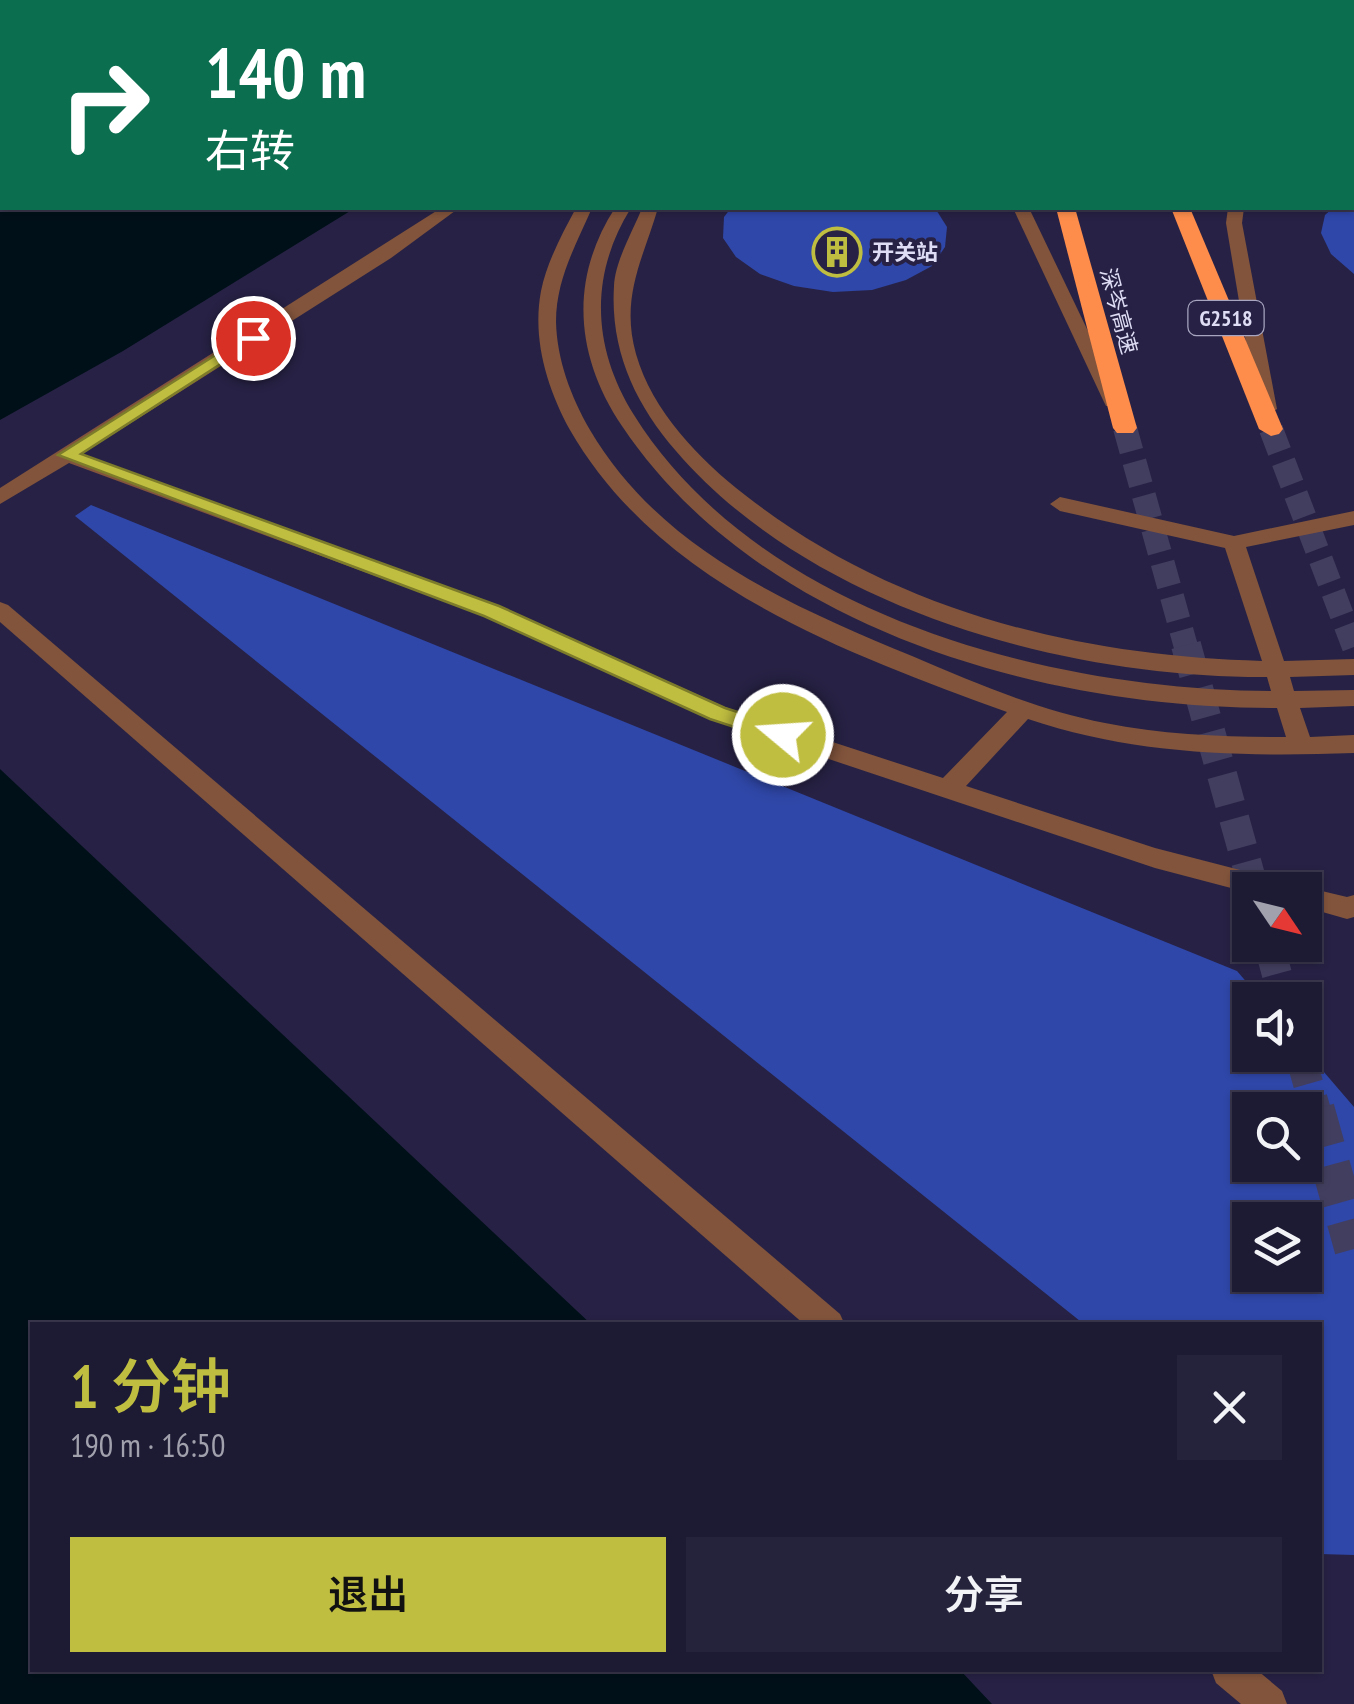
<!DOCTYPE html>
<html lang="zh">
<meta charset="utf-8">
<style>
body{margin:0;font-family:"PT Sans Narrow","Noto Sans SC",sans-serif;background:#25233c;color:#f1f3f6;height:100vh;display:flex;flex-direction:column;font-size:38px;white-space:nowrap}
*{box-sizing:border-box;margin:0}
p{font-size:32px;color:#a0a1ac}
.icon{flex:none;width:55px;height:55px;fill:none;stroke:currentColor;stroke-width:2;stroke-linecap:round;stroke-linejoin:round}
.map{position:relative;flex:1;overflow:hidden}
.side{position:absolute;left:30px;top:1322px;width:1292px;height:350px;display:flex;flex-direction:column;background:#1d1a34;border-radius:0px;box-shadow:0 2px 8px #0004,0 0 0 2px #3b384f}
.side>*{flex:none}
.top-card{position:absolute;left:0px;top:0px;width:1355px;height:210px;box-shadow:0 2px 8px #0004,0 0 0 2px #3b384f;background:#0b6e4f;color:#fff;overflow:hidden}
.needle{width:65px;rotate:125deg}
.controls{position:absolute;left:1232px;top:872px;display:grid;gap:20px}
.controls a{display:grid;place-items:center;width:90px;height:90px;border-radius:0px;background:#1d1a34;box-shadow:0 2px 8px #0004,0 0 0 2px #3b384f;font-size:50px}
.pin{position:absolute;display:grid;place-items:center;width:85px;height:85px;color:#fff;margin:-42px;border:5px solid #fff;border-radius:50%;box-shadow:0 2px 10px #0007}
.me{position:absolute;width:110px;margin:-55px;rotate:288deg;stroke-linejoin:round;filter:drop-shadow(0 0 8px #0008)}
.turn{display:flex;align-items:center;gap:35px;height:210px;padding:0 40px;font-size:45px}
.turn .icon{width:130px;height:130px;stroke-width:2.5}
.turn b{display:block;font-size:70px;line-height:85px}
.round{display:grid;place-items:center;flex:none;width:105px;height:105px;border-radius:0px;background:#25233c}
.head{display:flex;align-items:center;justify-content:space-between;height:170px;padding:0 40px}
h1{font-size:60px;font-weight:600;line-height:75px;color:#c0be40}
.action{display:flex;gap:20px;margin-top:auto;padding:20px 40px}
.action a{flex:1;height:115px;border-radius:0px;background:#c0be40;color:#111;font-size:40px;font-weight:600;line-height:115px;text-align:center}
.action a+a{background:#25233c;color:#f1f3f6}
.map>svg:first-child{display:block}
.water{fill:#001019}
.building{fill:#2f47a8;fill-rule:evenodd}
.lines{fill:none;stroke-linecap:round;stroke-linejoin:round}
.highway-tunnel-far2{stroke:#423e5f;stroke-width:24;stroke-dasharray:24 11;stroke-linecap:butt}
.highway-tunnel-far1{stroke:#423e5f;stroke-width:30;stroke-dasharray:30 15;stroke-linecap:butt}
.highway-tunnel{stroke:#423e5f;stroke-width:39;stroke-dasharray:39 19;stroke-linecap:butt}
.lane{fill:#82543c;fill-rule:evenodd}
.highway{fill:#fe8d4c;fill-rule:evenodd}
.route{fill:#c0be40;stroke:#7d7c2a;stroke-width:2.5}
.labels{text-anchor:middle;stroke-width:8;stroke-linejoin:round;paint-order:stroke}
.far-poi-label{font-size:22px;font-weight:bold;fill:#deddf5;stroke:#272245;text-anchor:start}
.far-street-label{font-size:22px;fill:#deddf5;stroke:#272245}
.shield{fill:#272245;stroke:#a7a5c0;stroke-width:2.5}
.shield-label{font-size:22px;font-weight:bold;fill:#deddf5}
</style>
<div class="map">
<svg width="1354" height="1704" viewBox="0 0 1354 1704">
<rect width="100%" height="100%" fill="#272245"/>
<!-- water -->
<g class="water">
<polygon points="0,0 629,0 2,2 2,208 355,208 123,351 0,420"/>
<polygon points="0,769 592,1325 32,1325 32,1670 960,1670 992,1704 0,1704"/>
</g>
<!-- building -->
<g class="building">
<polygon points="731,208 935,208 947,227 945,247 932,266 906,280 872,290 833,292 794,286 760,274 736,257 723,238 724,217"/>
<polygon points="1333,208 1354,208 1354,274 1331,254 1321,233 1325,215"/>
<path d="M91 505 1237 971 1262 1000H1250V1055H1305V1050L1354 1107V1555L1320 1554V1325H1085L75 516ZM1250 1110H1305V1165H1250ZM1250 1220H1305V1275H1250Z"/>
</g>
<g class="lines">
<!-- highway-tunnel-far2 -->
<g class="highway-tunnel-far2">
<polyline points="1125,428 1186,647"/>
<polyline points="1271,429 1354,647"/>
</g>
<!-- highway-tunnel-far1 -->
<g class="highway-tunnel-far1">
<polyline points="1186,645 1254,890"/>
<polyline points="1269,945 1284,1000"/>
<polyline points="1300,1055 1316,1111"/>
</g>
<!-- highway-tunnel -->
<polyline class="highway-tunnel" points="1315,1109 1354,1249"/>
<!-- lane -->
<g class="lane">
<polygon points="1213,0 1229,0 1231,2 1215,2"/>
<rect x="1352" y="65" width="2" height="9"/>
<polygon points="1354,134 1354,144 1352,145 1352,135"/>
<path d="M441 208H459L391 258 82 454 500 606 725 707 943 778 1007 712C846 653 660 586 570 430 547 388 532 339 541 291 547 262 562 234 576 208H592C576 245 556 279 556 322 557 360 571 397 590 430 660 549 789 605 912 656 975 683 1038 710 1105 723 1164 735 1226 737 1286 737L1277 708C1044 709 758 629 622 426 575 356 569 279 615 208H631C589 275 592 348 634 415 759 615 1050 690 1271 691L1267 677C1065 678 812 609 676 451 635 404 610 350 614 286 615 261 633 231 642 208H658C643 259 620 297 636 354 652 411 700 460 745 495 893 611 1077 656 1262 661L1225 548 1060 511 1050 504 1060 497 1234 536 1354 511V525L1246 547 1284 661 1354 659V675L1290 677 1294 691 1354 690V706L1300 708 1310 737 1354 735V753C1244 757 1134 755 1028 719L966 786 1155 848 1279 880 1288 883 1292 890 1250 893 1155 868 709 719 484 616 69 463 0 504V488Z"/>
<polygon points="1013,208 1029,208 1122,402 1120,406 1106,406 1104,402"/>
<polygon points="1228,208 1244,208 1242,223 1277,409 1267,415 1257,409 1226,223"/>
<polygon points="0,602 8,605 840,1314 845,1325 805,1325 0,622"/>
<polygon points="1305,887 1347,897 1354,895 1354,917 1347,919 1305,907 1305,890 1296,890"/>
<polygon points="1211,1670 1257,1670 1282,1691 1287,1704 1241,1704 1216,1683"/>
</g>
<!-- highway -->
<g class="highway">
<polygon points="1001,0 1017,0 1018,2 1002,2"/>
<polygon points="1087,0 1103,0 1104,2 1088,2"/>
<polygon points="1056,208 1075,208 1137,428 1133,433 1117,433 1113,428"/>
<polygon points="1171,208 1190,208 1283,429 1279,434 1271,436 1259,429"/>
</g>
</g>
<!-- route -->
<polygon class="route" points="247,335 261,338 81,454 499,606 725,708 791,729 794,735 791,741 783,743 710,719 484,616 58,455"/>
<!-- icons -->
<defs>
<g id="building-ring" transform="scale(2.5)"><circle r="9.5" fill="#272245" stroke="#c0be40" stroke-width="1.5"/><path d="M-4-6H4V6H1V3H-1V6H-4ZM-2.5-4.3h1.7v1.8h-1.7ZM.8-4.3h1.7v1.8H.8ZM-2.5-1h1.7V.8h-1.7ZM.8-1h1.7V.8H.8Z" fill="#c0be40"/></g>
</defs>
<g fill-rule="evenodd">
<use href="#building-ring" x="837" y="252"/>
</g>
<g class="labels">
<!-- far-poi labels -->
<g class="far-poi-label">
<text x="872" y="260">开关站</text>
</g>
<!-- far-street labels -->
<g class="far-street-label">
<text transform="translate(1119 311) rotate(75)" y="8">深岑高速</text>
</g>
<!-- shield labels -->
<rect class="shield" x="1188.5" y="301" width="75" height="34" rx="8"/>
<g class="shield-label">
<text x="1226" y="326">G2518</text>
</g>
</g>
</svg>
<div class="controls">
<a><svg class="needle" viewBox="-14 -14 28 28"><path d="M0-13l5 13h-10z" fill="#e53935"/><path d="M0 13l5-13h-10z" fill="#a0a1ac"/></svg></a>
<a><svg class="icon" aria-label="sound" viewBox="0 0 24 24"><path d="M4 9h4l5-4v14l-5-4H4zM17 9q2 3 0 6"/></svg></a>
<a><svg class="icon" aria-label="search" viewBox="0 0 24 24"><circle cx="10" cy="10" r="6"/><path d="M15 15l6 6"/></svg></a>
<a><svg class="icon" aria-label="layers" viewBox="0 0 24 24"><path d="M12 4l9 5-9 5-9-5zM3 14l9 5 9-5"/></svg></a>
</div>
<div class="pin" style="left:253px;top:338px;background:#d93025"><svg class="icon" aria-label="arrive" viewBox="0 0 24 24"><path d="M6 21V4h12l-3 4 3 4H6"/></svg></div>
<svg class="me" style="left:783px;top:735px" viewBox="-20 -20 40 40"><circle r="17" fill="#c0be40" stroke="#fff" stroke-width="3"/><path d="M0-11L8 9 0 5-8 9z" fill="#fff"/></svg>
<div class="top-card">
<div class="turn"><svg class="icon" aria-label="right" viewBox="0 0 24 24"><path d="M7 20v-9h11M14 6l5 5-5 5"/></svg><div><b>140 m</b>右转</div></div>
</div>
<section class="side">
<div class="head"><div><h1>1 分钟</h1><p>190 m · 16:50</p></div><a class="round"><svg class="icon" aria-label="close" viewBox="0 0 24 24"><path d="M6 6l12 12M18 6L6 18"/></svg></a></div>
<div class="action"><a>退出</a><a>分享</a></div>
</section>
</div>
